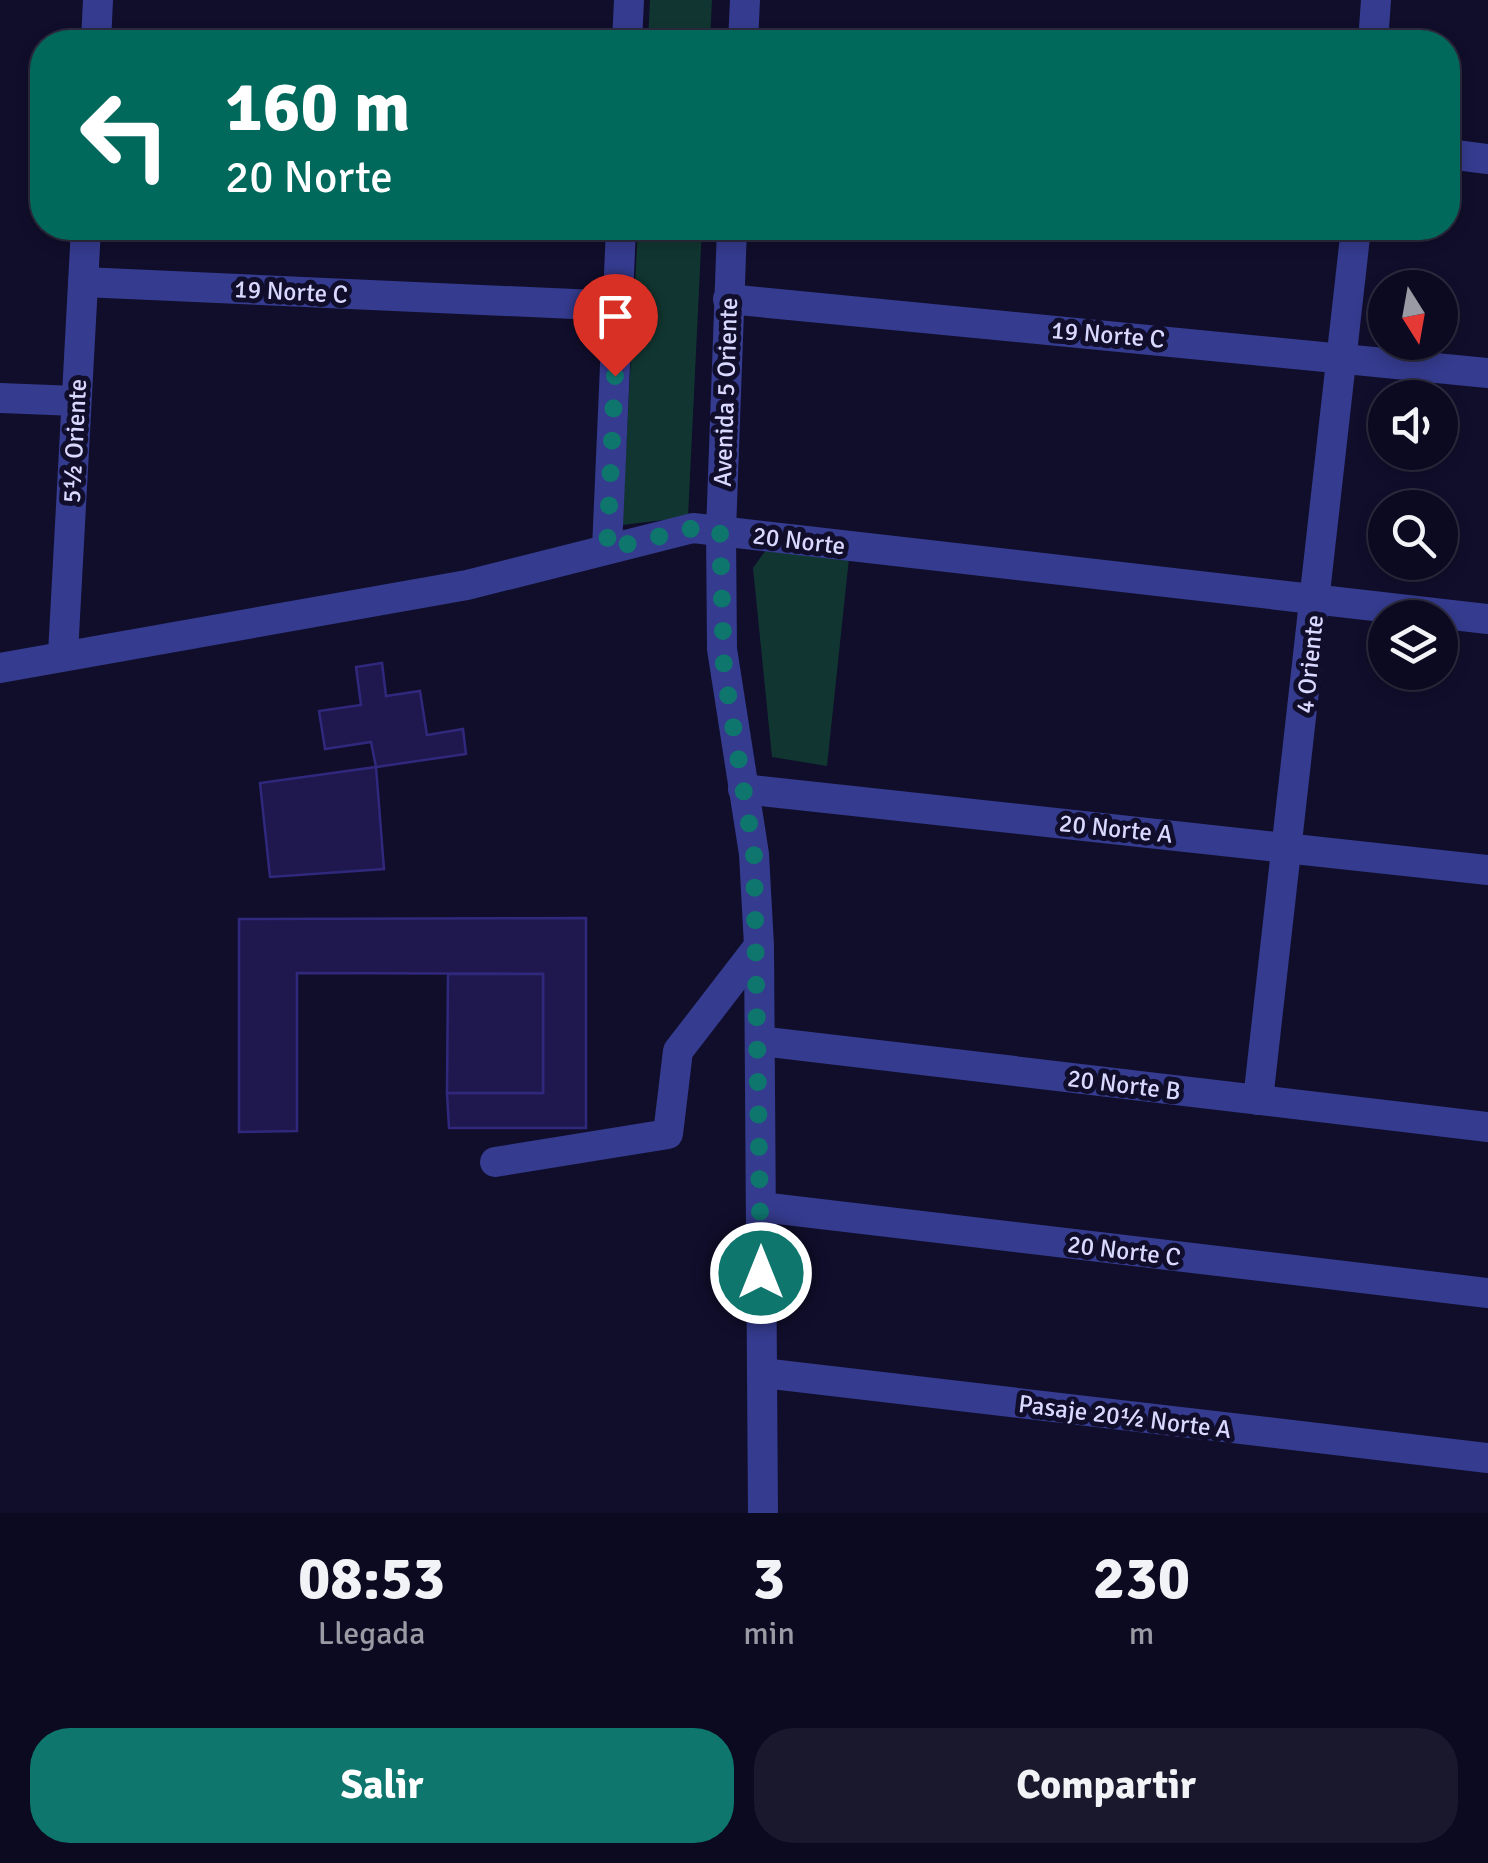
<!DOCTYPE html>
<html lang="es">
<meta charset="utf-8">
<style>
body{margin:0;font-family:Signika,sans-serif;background:#1a182d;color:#f1f3f6;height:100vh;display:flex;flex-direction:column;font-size:38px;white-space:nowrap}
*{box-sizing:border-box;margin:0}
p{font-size:32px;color:#9a9aa5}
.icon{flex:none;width:55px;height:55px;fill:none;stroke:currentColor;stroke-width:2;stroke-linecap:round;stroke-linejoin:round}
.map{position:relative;height:1513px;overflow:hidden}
.sheet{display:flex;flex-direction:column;background:#0c0a20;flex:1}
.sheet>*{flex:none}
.top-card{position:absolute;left:30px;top:30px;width:1430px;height:210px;border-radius:40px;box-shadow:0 5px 15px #0003,0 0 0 2px #2c2b3e;background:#00695c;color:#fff;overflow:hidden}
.needle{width:65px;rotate:169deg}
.controls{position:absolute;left:1368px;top:270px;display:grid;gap:20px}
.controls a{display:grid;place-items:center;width:90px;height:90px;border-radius:50%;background:#0c0a20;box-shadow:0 5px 15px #0003,0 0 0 2px #2c2b3e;font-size:50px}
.pin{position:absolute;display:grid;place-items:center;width:85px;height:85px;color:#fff;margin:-102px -42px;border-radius:50% 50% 50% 0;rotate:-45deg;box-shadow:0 0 10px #0007}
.pin .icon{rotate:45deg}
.me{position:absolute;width:110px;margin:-55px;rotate:0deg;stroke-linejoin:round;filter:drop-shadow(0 0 8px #0008)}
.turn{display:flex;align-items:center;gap:35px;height:210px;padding:0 30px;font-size:45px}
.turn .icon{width:130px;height:130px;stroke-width:2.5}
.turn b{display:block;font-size:70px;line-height:85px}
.eta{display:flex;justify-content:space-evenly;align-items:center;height:170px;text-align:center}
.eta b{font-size:60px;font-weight:800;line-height:70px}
.cta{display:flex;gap:20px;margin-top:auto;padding:20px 30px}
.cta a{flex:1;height:115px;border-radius:40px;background:#0f766e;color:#fff;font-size:40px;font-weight:800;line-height:115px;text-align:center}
.cta a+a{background:#1a182d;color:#f1f3f6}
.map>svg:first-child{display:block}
.green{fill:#113631}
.building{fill:#1e184e;stroke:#30287c;stroke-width:2.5}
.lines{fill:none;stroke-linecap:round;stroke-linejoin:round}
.minor{stroke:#353b8e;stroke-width:30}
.route{stroke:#0f766e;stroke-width:18;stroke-dasharray:0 32.4}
.labels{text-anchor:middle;stroke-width:10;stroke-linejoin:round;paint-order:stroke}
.street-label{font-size:25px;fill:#d9d8ff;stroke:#100e2b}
</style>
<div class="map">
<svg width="1488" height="1513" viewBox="0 0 1488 1513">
<rect width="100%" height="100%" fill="#100e2b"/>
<!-- green -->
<g class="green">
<polygon points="650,0 712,0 710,42 648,42"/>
<polygon points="638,228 702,228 688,517 622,525"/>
<polygon points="768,547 849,558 827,766 772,757 753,568"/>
</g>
<!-- building -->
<g class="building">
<polygon points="382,663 386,696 420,691 427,735 463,729 466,754 376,767 371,742 325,749 319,711 361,705 356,667"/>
<polygon points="376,767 384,869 270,877 260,783"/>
<polygon points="586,918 586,1128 449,1128 447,1093 543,1093 543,974 297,973 297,1131 239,1132 239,919"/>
<polygon points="448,974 543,974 543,1093 447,1093"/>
</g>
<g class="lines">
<!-- minor -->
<g class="minor">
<polyline points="96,42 98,0"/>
<polyline points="627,42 629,0"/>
<polyline points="743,42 745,0"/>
<polyline points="1373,42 1376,0"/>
<polyline points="1448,154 1488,159"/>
<polyline points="732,228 721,531 722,649 754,854 759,946 763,1513"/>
<polyline points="83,282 618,306"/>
<polyline points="728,299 1488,373"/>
<polyline points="0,398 76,401"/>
<polyline points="607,549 621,228"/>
<polyline points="63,654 86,228"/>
<polyline points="0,668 467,585 693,528 1488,619"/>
<polyline points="743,789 1488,870"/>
<polyline points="760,1041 1488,1127"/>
<polyline points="1258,1100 1356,228"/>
<polyline points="495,1162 668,1134 678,1051 759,946"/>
<polyline points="761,1207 1488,1293"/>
<polyline points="762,1373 1488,1458"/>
</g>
</g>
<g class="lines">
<!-- route -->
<polyline class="route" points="615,376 607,549 694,528 720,531 724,670 754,854 761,1273"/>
</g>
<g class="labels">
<!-- street labels -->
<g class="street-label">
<text transform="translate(291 291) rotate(3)" y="9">19 Norte C</text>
<text transform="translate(1108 334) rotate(5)" y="9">19 Norte C</text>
<text transform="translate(725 392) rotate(-88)" y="9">Avenida 5 Oriente</text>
<text transform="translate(74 441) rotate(-87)" y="9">5½ Oriente</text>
<text transform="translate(799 540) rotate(7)" y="9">20 Norte</text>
<text transform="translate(1309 664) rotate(-84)" y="9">4 Oriente</text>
<text transform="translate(1116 828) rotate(6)" y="9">20 Norte A</text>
<text transform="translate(1124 1084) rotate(7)" y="9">20 Norte B</text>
<text transform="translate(1124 1250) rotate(7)" y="9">20 Norte C</text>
<text transform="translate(1125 1416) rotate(7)" y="9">Pasaje 20½ Norte A</text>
</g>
</g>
</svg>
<div class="controls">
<a><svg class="needle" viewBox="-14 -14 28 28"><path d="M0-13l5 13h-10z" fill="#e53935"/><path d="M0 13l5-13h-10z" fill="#9a9aa5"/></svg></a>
<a><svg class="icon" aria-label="sound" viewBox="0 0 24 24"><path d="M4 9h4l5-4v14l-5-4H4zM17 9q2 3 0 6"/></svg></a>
<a><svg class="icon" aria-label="search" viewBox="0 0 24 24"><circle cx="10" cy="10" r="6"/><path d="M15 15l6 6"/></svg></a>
<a><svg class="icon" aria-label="layers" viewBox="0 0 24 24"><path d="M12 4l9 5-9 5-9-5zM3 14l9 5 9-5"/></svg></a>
</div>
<div class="pin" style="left:615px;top:376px;background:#d93025"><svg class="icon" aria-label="arrive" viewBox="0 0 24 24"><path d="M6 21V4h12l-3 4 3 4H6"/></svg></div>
<svg class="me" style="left:761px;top:1273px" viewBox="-20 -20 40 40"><circle r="17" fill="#0f766e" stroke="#fff" stroke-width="3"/><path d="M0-11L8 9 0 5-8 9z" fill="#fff"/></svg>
<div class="top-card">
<div class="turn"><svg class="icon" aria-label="left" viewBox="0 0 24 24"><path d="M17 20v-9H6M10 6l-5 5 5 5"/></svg><div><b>160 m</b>20 Norte</div></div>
</div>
</div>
<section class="sheet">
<div class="eta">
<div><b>08:53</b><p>Llegada</p></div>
<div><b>3</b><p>min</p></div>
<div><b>230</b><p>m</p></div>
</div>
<div class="cta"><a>Salir</a><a>Compartir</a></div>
</section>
